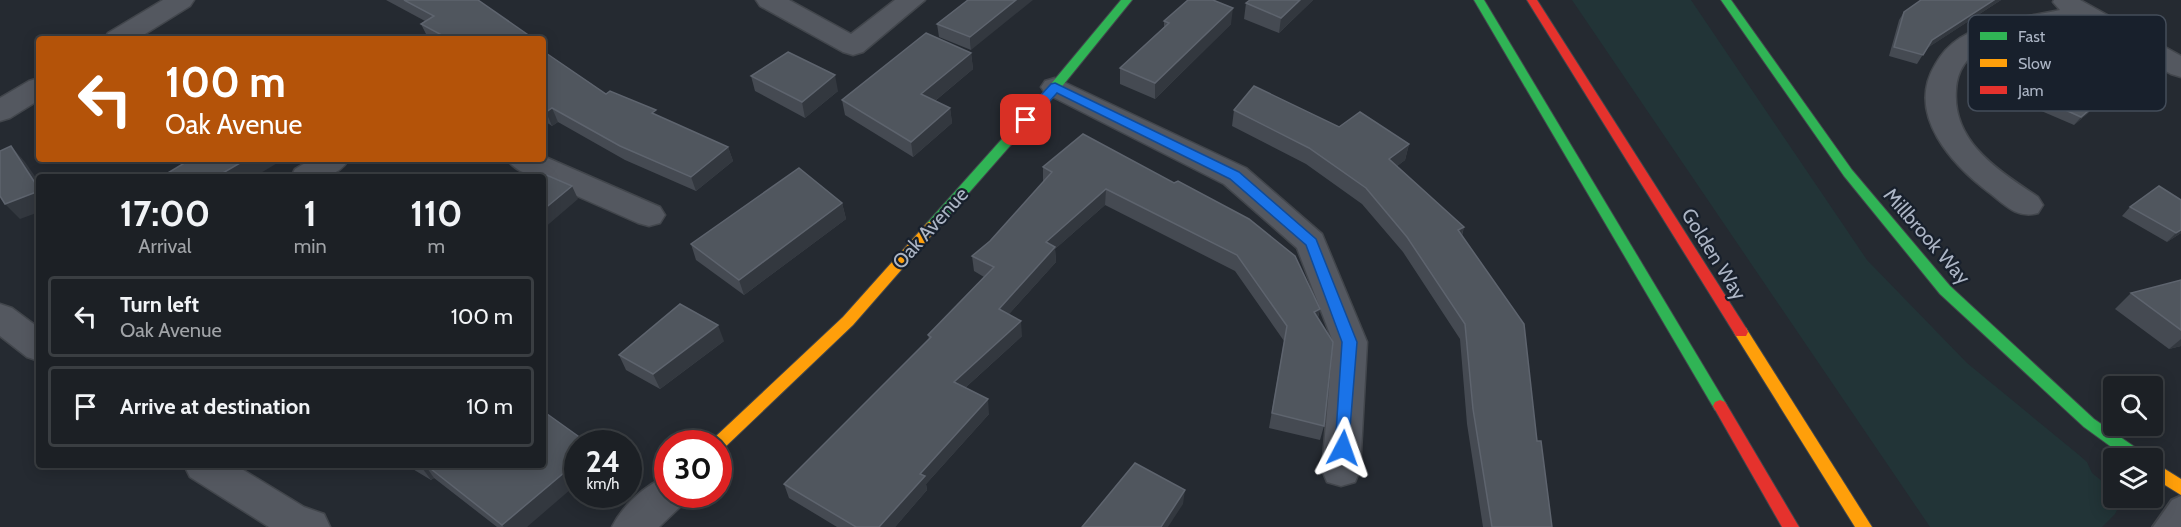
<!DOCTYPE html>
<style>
body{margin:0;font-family:Cabin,sans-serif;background:#25282d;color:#f1f3f6;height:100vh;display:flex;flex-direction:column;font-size:22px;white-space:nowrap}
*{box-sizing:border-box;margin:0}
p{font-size:20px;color:#a0a3a7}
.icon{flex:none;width:33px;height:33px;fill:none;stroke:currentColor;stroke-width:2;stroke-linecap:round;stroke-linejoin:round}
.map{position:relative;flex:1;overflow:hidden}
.side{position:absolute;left:36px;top:174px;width:510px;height:294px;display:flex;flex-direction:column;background:#1c2025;border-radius:6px;box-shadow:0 3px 15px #0003,0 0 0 2px #3a3e42}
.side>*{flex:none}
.guide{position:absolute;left:36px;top:36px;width:510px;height:126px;border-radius:6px;box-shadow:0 3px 15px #0003,0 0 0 2px #3a3e42;background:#b45309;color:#fff;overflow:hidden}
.buttons{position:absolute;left:2103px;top:376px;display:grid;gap:12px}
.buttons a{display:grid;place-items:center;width:60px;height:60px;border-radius:6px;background:#1c2025;box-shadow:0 3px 15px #0003,0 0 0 2px #3a3e42;font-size:30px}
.speed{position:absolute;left:564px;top:430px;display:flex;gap:12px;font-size:30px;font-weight:700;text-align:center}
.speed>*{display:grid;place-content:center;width:78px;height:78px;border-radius:50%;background:#1c2025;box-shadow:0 3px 15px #0003,0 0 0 2px #3a3e42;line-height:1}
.speed small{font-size:15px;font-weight:400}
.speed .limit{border:9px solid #d22;background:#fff;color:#111}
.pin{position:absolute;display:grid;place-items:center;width:51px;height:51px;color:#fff;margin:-26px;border-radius:12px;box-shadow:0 3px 9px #0006}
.me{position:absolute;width:66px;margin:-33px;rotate:4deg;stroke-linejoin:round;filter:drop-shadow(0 0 4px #0008)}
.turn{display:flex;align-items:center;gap:21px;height:126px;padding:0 30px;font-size:27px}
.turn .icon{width:78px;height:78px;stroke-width:2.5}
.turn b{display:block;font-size:42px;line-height:51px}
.eta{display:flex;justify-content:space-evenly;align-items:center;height:102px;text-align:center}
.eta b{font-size:36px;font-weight:700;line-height:42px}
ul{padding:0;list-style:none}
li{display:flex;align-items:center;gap:18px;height:81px;margin:0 12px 9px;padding:0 18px;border:3px solid #3a3e42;border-radius:6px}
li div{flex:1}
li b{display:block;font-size:22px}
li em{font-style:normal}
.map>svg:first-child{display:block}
.green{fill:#223437}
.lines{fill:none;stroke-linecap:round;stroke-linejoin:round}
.lane-casing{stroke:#42464c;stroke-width:4}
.street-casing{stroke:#42464c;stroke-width:3}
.fast-casing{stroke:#42464c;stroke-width:2}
.slow-casing{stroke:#42464c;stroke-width:2}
.jam-casing{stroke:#42464c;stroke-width:2}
.lane{fill:#545860;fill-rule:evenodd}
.street{fill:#545860;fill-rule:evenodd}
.fast{fill:#30b455;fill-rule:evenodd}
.slow{fill:#ff9f0a;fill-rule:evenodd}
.jam{fill:#e5322d;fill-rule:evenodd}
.wall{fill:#454a52}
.shaded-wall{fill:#33383f}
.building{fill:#50565e;stroke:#5e646e;stroke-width:1.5}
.route{fill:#1a73e8;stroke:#114b97;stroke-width:1.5}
.labels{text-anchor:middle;stroke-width:4.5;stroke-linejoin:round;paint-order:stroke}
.street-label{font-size:20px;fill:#acb5c5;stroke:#18202c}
.key{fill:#18202c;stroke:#444d5a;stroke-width:1.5}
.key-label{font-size:16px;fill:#acb5c5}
</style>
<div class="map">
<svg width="2181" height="527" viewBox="0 0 2181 527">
<rect width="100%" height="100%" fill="#252a31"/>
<!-- green -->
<polygon class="green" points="1572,0 1691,0 1867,260 1967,363 2079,455 2087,462 2092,473 2113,490 2114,498 2123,498 2115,514 2102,527 1930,527"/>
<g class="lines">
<!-- lane casing -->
<g class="lane-casing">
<polygon id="lane" points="2181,496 2181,527 2153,527 2172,500"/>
</g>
<!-- street casing -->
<g class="street-casing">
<g id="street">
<polygon points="163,0 194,0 190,6 137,39 104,39 108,33"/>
<polygon points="756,0 789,0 851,34 895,0 925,0 863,52 853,55 843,52 760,6"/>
<path d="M2054 0H2080L2181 56V77L2171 74 2078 23C2048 29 2013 32 1985 47 1967 56 1957 70 1956 90 1952 143 2000 171 2038 197L2043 205 2038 213C2018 219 2006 206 1991 194 1953 166 1905 115 1935 65 1941 54 1949 45 1960 38 1988 20 2028 17 2060 10L2053 2Z"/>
<polygon points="39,78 39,100 10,118 0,121 0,98 29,81"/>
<polygon points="1055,78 1246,168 1322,234 1367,342 1360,470 1355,482 1341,486 1327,482 1322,470 1333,342 1297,248 1224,184 1045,93 1041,87 1045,81"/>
<path d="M543 156 660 207 665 215 660 223 649 226 638 223 543 181V177C530 177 514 170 507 159H543Z"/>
<path d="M312 159H349C336 181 313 177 291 177L295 169Z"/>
<polygon points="0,304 12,308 39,328 39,361 27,357 0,336"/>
<polygon points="184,465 235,465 304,507 324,514 330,527 269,527 190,477"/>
<path d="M668 476V495H686L682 505 659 527H612C622 506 646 484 668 476Z"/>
</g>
</g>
<!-- fast casing -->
<g class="fast-casing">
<g id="fast">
<polygon points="1121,0 1132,0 1059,90 937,229 927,229 925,226 927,223 1051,84"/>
<polygon points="1474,0 1484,0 1725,402 1727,406 1725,410 1720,412 1715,410"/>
<polygon points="1721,0 1731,0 1852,170 1950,286 2094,419 2145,454 2148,459 2128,459 2084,427 1940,294 1844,176"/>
</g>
</g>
<!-- slow casing -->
<g class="slow-casing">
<g id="slow">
<polygon points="932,221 937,223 939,226 937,229 853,325 723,449 718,450 718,444 710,444 713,439 843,317 927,223"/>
<polygon points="1741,326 1746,328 1872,527 1855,527 1736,336 1734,332 1736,328"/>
<polygon points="2152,461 2181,479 2181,495 2152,477"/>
</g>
</g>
<!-- jam casing -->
<g class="jam-casing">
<g id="jam">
<polygon points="1527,0 1537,0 1746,328 1748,332 1746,336 1736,336"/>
<polygon points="1720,400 1725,402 1799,527 1782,527 1713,406 1715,402"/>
</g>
</g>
<!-- lane -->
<use href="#lane" class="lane"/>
<!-- street -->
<use href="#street" class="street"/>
<!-- fast -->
<use href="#fast" class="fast"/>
<!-- slow -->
<use href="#slow" class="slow"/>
<!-- jam -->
<use href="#jam" class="jam"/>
</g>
<!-- wall -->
<g class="wall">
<polygon points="386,0 478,0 534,39 431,39 428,38 421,24 425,21"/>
<polygon points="968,0 971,50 939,37 937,24"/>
<polygon points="1313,0 1279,33 1244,19 1246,3"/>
<polygon points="1921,0 2001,0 1927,48 1917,64 1889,56 1899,20 1904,12"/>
<polygon points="1164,21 1231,24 1155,99 1120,84 1120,68 1164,27"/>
<polygon points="543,51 606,94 728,147 733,161 696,191 625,160 558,122 552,126 543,120"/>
<polygon points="971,53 973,69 935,101 950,108 952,123 913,157 845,115 842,100"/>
<polygon points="2135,73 2074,125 2032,107 2039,98"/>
<polygon points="751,76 838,91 805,118 755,91"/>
<polygon points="1234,110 1339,127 1409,144 1405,160 1397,166 1464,227 1462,236 1537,441 1552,527 1483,527 1467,424 1460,339 1403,252 1362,204 1306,164 1232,126"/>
<polygon points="1083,134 1320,309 1318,318 1324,426 1320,440 1269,428 1284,341 1235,271 1105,205 1055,249 1056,262 1009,314 1022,336 965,388 989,414 926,484 927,490 895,527 837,527 789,498 784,484 929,339 928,335 984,277 974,271 972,256 990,241 1043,182 1043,167"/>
<polygon points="2181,200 2181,233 2167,242 2122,216 2130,207"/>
<polygon points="842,203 846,219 744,295 696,260 691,244"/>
<polygon points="2181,280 2181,346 2169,349 2115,309 2131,293"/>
<polygon points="724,341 660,389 626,370 619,355"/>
<polygon points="406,465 543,465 527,527 497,527 434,478 431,480"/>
</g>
<!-- shaded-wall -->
<g class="shaded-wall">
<polygon points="1016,0 1033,0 971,50 970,37"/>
<polygon points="1300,0 1313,0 1279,33 1281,18"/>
<polygon points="1994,0 2001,0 1926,49 1932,40"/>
<polygon points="1233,8 1231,24 1155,99 1155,83"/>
<polygon points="971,53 973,69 924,110 921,94"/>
<polygon points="2142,65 2135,73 2074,125 2081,117"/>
<polygon points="835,75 838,91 805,118 802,102"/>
<polygon points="552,108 558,122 552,126 546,112"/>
<polygon points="950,108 952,123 913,157 911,142"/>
<polygon points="1409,144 1405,160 1385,175 1389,159"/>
<polygon points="11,146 25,162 39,182 39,189"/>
<polygon points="728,147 733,161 696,191 691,177"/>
<polygon points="247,159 284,159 254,177 216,177"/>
<polygon points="572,186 578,199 543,229 543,210"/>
<polygon points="1106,189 1105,205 1055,249 1056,262 1000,324 999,309 1046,242"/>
<polygon points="39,191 39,212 20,219 5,204"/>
<polygon points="842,203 846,219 744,295 739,280"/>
<polygon points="1464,227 1459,243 1458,230"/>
<polygon points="2181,230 2181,233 2167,242 2176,233"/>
<polygon points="1320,309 1316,324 1314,312"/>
<polygon points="1021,321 1022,336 956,396 954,382"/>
<polygon points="718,325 724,341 660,389 653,374"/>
<polygon points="2181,339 2181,346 2169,349"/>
<polygon points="988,399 989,414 926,484 927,490 895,527 879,527 920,474"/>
<polygon points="578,461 578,483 527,527 504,527 502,525"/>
<polygon points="420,465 425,465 434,478 431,480"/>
<polygon points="1185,490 1183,504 1168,527 1161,527"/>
</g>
<!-- building -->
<g class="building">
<polygon points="404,0 478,0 534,39 449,39 421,24 434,16"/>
<polygon points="968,0 1016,0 970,37 937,24"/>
<polygon points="1188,0 1213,0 1233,8 1155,83 1120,68 1169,23 1164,21"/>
<polygon points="1250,0 1300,0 1281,18 1246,3"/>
<polygon points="1921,0 1994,0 1932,40 1923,55 1894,47 1904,12"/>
<polygon points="926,33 971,53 921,94 950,108 911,142 842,100"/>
<polygon points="2121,50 2142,65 2081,117 2039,98 2095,53"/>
<polygon points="543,51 606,94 610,91 656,110 652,113 728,147 691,177 620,146 552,108 546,112 543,110"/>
<polygon points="788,52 835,75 802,102 751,76"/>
<polygon points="1254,86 1339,127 1360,112 1409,144 1389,159 1464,227 1458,230 1524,324 1537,441 1541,441 1552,527 1492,527 1473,409 1465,324 1407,237 1366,188 1309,148 1234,110"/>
<polygon points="1083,134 1174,183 1178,181 1249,219 1295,256 1320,309 1314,312 1333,342 1324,426 1272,413 1287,326 1237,255 1106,189 1046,242 1055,247 999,309 1021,321 954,382 988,399 920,474 925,476 879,527 856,527 784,484 931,337 928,335 994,267 972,256 990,241 1052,172 1043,167"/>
<polygon points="11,146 39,189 39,191 5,204 0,196 0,151"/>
<polygon points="191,159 247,159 216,177 161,177"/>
<polygon points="799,168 842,203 739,280 691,244"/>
<polygon points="544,174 572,186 543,210 543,177 540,177"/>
<polygon points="2159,186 2181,200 2181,230 2176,233 2130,207"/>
<polygon points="2181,280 2181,330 2131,293"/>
<polygon points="680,304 718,325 653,374 619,355"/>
<polygon points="543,411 589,444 578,444 578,461 502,525 426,465 543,465"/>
<polygon points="1135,463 1185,490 1161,527 1082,527"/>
</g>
<!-- route -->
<polygon class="route" points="1055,83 1239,172 1316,239 1357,342 1348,453 1337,453 1335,448 1342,342 1306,245 1230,179 1057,93 1030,123 1021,123 1021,117 1051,84"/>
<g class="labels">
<!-- street labels -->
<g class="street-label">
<text transform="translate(930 228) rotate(-48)" y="7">Oak Avenue</text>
<text transform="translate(1927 236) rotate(49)" y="7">Millbrook Way</text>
<text transform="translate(1714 254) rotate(58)" y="7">Golden Way</text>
</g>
</g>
<!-- legend -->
<rect x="1968" y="15" width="198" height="96" rx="9" class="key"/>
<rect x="1980" y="32" width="27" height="8" fill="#30b455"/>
<rect x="1980" y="59" width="27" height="8" fill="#ff9f0a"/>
<rect x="1980" y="86" width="27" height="8" fill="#e5322d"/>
<g class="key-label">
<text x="2018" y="42">Fast</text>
<text x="2018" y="69">Slow</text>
<text x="2018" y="96">Jam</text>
</g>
</svg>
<div class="buttons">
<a><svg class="icon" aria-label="search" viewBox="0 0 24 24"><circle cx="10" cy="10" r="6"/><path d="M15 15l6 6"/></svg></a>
<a><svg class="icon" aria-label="layers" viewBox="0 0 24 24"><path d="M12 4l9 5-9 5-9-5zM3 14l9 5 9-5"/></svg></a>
</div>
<div class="speed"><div>24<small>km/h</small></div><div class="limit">30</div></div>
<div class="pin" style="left:1026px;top:120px;background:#d93025"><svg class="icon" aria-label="arrive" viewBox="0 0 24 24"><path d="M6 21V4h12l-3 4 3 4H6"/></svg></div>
<svg class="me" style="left:1343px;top:448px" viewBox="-20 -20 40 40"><path d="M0-17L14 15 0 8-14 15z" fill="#1a73e8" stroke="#fff" stroke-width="4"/></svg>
<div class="guide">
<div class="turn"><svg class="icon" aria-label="left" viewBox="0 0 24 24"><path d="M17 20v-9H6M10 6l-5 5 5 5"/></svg><div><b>100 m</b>Oak Avenue</div></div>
</div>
<section class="side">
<div class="eta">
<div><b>17:00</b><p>Arrival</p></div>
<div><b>1</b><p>min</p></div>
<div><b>110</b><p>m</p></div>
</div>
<ul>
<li><svg class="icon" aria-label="left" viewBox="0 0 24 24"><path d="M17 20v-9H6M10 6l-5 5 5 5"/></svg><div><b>Turn left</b><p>Oak Avenue</p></div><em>100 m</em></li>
<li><svg class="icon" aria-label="arrive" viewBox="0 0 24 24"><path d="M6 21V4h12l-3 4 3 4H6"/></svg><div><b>Arrive at destination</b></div><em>10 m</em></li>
</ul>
</section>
</div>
